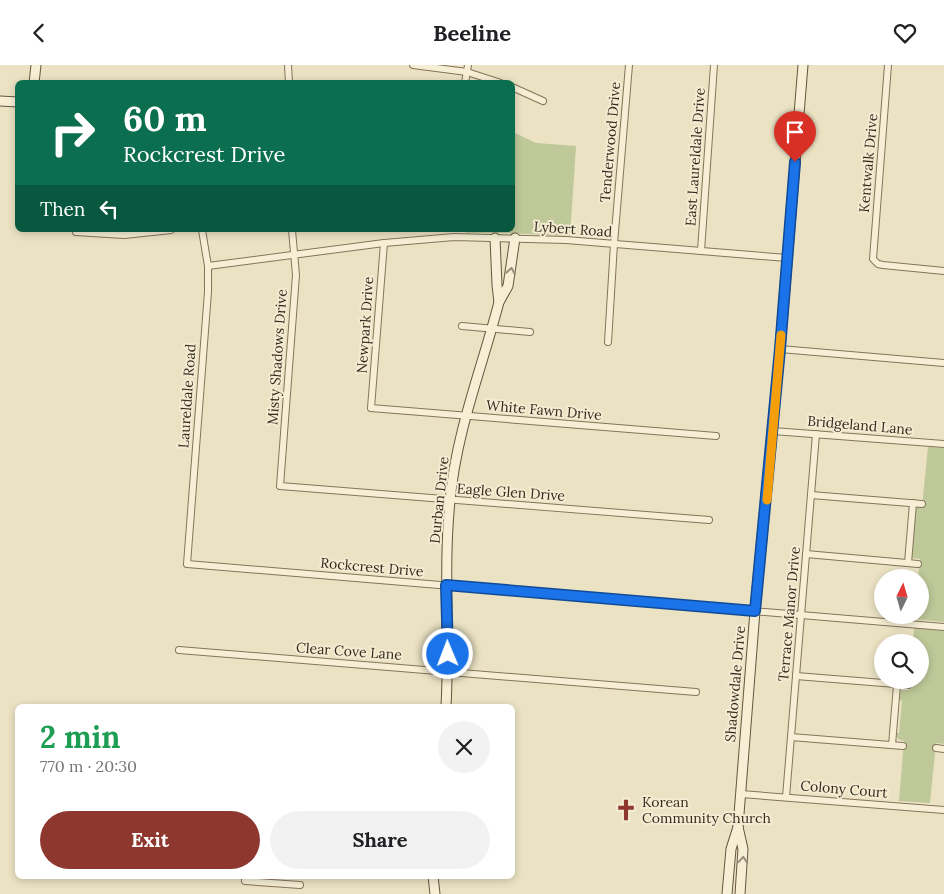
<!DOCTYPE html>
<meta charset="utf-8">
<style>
body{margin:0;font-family:Lora,serif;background:#f2f2f2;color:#202124;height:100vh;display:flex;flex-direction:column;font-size:19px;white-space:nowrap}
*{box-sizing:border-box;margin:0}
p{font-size:16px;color:#757577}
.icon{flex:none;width:28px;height:28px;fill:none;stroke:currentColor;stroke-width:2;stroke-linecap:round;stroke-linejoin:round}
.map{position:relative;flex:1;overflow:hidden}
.side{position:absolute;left:15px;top:639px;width:500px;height:175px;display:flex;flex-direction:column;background:#fff;border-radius:8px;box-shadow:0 2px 8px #0003}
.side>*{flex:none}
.banner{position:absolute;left:15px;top:15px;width:500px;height:152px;border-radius:8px;box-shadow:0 2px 8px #0003;background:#0b6e4f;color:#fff;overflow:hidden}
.needle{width:32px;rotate:5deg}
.tools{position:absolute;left:874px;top:504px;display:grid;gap:10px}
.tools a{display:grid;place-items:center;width:55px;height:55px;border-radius:50%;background:#fff;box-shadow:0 2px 8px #0003;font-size:25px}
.pin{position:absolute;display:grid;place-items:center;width:42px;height:42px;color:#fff;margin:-51px -21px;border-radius:50% 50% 50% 0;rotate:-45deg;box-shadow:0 0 5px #0007}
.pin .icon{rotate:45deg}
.me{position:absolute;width:55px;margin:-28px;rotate:359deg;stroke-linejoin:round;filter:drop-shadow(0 0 4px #0008)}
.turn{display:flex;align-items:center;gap:18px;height:105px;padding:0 25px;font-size:22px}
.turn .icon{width:65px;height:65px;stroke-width:2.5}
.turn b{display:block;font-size:35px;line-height:42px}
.then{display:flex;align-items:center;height:48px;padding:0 25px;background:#0003;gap:10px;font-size:19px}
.round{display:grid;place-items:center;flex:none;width:52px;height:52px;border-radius:26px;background:#f2f2f2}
.overview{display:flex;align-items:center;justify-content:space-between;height:85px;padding:0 25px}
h1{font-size:30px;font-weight:700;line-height:38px;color:#1e9e55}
.cta{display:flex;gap:10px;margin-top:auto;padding:10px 25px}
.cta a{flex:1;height:58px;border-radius:30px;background:#8e372f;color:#fff;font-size:20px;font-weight:700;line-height:58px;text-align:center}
.cta a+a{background:#f2f2f2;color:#202124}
header{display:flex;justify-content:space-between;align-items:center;height:65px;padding:0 25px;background:#fff;font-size:22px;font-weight:700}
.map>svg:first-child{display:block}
.green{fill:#bec898}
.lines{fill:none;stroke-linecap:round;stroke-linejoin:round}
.street-casing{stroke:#83745b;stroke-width:8}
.secondary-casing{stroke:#65553e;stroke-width:11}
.street{stroke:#f6efd5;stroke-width:6}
.secondary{stroke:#f6efd5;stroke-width:9}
.oneway{stroke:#958d7a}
.route-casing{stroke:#114b97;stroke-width:12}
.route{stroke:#1a73e8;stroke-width:9}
.slow{stroke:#f59e0b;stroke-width:9}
.labels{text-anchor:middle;stroke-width:4;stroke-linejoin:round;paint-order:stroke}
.street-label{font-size:14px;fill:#342b1e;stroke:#f3ecd2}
.poi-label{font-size:14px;fill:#342b1e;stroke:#f3ecd2;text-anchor:start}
</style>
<header><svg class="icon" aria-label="back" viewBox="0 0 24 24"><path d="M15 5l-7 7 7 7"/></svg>Beeline<svg class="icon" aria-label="heart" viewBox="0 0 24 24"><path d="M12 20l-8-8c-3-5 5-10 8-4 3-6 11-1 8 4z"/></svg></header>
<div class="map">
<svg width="944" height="829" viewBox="0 0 944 829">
<rect width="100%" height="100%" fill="#ebe2c3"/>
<!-- green -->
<g class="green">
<polygon points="513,67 536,78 576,81 570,171 508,168 467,168 460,165 512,165"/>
<polygon points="928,382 944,383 944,557 914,554 915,550 920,550 920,512 918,512 920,494 911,493 916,441 922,442"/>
<polygon points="914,563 944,566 944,679 936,678 930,738 899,736 904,676 898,674 896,670 897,668 899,668 902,636 899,635 901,625 909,625 909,615 920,615 920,578 913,577"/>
</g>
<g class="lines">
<!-- street casing -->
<g class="street-casing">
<g id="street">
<polyline points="288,0 289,18"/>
<polyline points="413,0 467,7 501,18"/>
<polyline points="888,0 873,194 878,199 883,200 944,206"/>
<polyline points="465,18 468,0"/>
<polyline points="512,22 543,36"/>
<polyline points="202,165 208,201 208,227 187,499 944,562"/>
<polyline points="292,165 296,210 280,421 709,455"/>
<polyline points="76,167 124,170 171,165"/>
<polyline points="384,178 371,343 716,371"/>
<polyline points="701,186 714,0"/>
<polyline points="208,201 384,178 454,172 566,175 787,193"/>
<polyline points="462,261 530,267"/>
<polyline points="608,277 614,179 629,0"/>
<polyline points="780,284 944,298"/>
<polyline points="773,366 944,379"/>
<polyline points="811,430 922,439"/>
<polyline points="806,489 918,499"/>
<polyline points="908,498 913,438"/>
<polyline points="179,585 696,627"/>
<polyline points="796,611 908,620"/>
<polyline points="791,672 903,681"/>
<polyline points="892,680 897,620"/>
<polyline points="936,683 944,684"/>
<polyline points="741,729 944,745"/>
<polyline points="786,732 816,369"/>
<polyline points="245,811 245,816 300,820"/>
</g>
</g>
<!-- secondary casing -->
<g class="secondary-casing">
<g id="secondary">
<polyline points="34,18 36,0"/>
<polyline points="0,36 18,37"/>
<polyline points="495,173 497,220 499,237"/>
<path d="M446 641C450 573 443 504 450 436 456 367 482 303 499 237L508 221 515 173"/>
<polyline points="738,762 743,784 740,829"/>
<polyline points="433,811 435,829"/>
<polyline points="727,829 731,784 738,762 755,546 780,284 803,0"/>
</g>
</g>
<!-- street -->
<use href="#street" class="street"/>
<!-- secondary -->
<use href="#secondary" class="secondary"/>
</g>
<!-- one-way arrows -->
<defs><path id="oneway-chevron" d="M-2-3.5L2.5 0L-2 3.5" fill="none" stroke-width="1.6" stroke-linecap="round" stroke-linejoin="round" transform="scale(1.25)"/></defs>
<g class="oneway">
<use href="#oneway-chevron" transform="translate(511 206) rotate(-80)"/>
<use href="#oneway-chevron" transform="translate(743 795) rotate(-86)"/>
</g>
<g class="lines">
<!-- route casing -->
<g class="route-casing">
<polyline id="route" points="448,589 446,520 755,546 780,284 795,97"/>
</g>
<!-- route -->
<use href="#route" class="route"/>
<!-- slow -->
<polyline class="slow" points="767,435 781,270"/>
</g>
<!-- icons -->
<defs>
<g id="church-bare" transform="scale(1.725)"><path d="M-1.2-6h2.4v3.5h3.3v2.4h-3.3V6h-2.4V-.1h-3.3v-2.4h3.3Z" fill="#8e372f" stroke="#f3ecd2" stroke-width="2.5" paint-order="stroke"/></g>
</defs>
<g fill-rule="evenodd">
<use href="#church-bare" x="626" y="745"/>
</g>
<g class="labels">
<!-- street labels -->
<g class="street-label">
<text transform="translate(610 77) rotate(-85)" y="5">Tenderwood Drive</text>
<text transform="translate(695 92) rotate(-86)" y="5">East Laureldale Drive</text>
<text transform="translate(868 98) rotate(-85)" y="5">Kentwalk Drive</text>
<text transform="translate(573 164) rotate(4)" y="5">Lybert Road</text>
<text transform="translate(365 260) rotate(-86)" y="5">Newpark Drive</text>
<text transform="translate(277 292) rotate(-86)" y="5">Misty Shadows Drive</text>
<text transform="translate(187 331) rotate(-86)" y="5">Laureldale Road</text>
<text transform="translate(544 345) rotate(5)" y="5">White Fawn Drive</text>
<text transform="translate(860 360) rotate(5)" y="5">Bridgeland Lane</text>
<text transform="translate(511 427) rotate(4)" y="5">Eagle Glen Drive</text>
<text transform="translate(439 435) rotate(-84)" y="5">Durban Drive</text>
<text transform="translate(372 502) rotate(5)" y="5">Rockcrest Drive</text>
<text transform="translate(789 549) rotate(-85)" y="5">Terrace Manor Drive</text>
<text transform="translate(349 586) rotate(4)" y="5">Clear Cove Lane</text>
<text transform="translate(735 619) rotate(-85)" y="5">Shadowdale Drive</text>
<text transform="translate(844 724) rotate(5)" y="5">Colony Court</text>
</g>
<!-- poi labels -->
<g class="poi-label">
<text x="642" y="742">Korean<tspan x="642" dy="16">Community Church</tspan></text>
</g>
</g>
</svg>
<div class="tools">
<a><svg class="needle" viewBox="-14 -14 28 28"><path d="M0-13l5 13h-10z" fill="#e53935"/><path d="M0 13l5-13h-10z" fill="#757577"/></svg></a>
<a><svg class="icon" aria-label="search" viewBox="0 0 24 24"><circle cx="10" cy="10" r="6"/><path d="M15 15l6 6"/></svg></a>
</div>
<div class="pin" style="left:795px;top:97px;background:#d93025"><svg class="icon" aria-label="arrive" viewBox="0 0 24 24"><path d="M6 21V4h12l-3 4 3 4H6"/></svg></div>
<svg class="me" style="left:448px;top:589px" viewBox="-20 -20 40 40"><circle r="17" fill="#1a73e8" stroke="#fff" stroke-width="3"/><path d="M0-11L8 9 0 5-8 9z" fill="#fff"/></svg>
<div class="banner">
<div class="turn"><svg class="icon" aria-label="right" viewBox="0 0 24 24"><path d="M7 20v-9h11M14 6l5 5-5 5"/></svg><div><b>60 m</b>Rockcrest Drive</div></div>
<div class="then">Then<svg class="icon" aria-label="left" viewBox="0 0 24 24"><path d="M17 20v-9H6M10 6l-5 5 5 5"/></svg></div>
</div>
<section class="side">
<div class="overview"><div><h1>2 min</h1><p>770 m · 20:30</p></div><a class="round"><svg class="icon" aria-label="close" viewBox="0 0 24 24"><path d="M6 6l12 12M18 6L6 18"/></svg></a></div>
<div class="cta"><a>Exit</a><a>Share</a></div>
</section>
</div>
